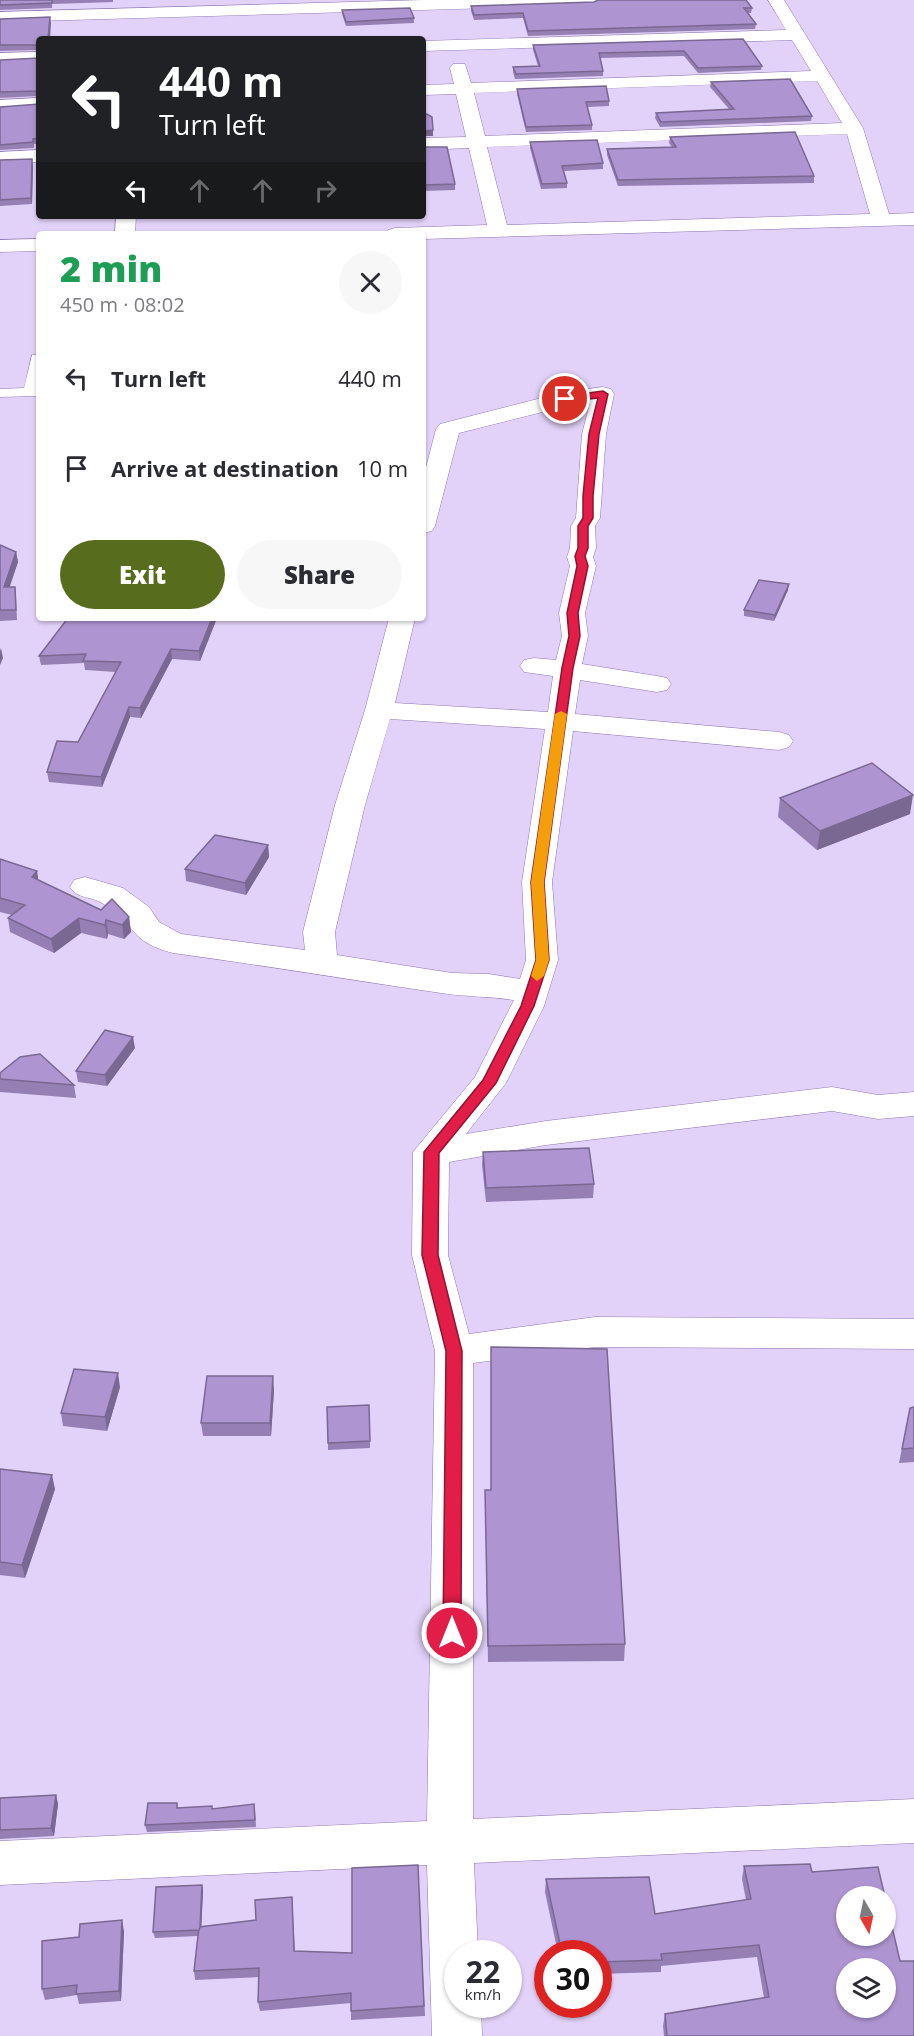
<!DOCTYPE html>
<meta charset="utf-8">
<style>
body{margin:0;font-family:"Open Sans",sans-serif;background:#f7f7f7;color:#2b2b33;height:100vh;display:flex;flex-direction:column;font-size:22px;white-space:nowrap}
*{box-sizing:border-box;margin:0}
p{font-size:20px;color:#7c7c81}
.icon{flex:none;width:33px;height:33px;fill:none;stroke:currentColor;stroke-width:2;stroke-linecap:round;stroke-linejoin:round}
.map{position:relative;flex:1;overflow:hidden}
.sheet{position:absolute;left:36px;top:231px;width:390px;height:390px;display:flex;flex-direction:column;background:#fff;border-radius:6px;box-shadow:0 2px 4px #0004}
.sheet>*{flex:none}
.hud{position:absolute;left:36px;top:36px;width:390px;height:183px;border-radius:6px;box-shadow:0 2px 4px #0004;background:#202124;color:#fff;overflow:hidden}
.needle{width:39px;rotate:171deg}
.tools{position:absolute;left:836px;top:1886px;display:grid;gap:12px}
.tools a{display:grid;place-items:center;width:60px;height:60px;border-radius:50%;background:#fff;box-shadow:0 2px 4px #0004;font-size:30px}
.speed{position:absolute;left:444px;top:1940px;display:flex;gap:12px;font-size:30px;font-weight:700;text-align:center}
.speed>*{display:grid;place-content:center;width:78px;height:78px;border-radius:50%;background:#fff;box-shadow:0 2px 4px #0004;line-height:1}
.speed small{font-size:15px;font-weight:400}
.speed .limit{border:9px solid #d22;background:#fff;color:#111}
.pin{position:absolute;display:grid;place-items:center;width:51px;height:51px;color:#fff;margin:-26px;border:3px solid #fff;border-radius:50%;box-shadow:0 2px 6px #0007}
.me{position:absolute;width:66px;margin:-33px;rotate:0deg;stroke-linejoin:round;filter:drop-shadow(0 0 4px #0008)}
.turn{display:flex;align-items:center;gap:21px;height:126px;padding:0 24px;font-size:27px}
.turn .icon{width:78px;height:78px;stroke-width:2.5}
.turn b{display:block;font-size:42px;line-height:51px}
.lanes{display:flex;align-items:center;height:57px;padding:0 24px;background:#0003;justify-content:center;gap:30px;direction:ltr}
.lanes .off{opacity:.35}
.round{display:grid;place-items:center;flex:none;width:63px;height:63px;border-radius:32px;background:#f7f7f7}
.summary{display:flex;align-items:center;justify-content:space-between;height:102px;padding:0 24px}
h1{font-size:36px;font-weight:800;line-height:45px;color:#1e9e55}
.cta{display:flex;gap:12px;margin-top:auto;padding:12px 24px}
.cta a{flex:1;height:69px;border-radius:36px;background:#576d1d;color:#fff;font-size:24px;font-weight:800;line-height:69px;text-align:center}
.cta a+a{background:#f7f7f7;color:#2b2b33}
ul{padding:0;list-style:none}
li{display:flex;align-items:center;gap:18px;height:90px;padding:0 24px}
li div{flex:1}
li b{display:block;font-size:22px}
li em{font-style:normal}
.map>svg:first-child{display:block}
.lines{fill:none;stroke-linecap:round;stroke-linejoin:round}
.service-casing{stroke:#9076b2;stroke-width:1}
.minor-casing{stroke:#9076b2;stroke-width:1}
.service{fill:#fff;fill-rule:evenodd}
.minor{fill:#fff;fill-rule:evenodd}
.wall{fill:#967fb3}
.shaded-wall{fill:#7a6892}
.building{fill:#ae94d0;stroke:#7a6892;stroke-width:1.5;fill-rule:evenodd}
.route{fill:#e11d48;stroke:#92132f;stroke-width:1.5}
.slow{fill:#f59e0b}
</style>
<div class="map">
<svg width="914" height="2036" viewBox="0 0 914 2036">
<rect width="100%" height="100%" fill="#e2d2f9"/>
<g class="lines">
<!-- service casing -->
<g class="service-casing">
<polygon id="service" points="32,355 39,355 39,396 0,397 0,389 24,388"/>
</g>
<!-- minor casing -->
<g class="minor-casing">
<g id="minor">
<polygon points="424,0 602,0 594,5 0,22 0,12"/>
<path d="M768 0H784L863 128 889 214 914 213V225L423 239V234H385L388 230 395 228 487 225 469 148 423 150V138L466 137 456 94 423 95V85L454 84 450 68 453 64H465L471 83 811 71 792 40 423 51V41L786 30ZM817 81 842 123 485 136 474 93ZM847 134 870 214 507 225 487 147Z"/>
<polygon points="39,52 39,62 0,63 0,53"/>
<polygon points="39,98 39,108 0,110 0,100"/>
<polygon points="39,150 39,162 0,164 0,152"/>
<polygon points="116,216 136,216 135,234 115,234"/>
<polygon points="39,239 39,251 0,252 0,240"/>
<path d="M603 387 611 389 614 394 606 434 600 518 595 526 596 548 593 557 596 566 585 613 588 636 582 664 657 676 667 678 671 684 667 690 657 692 580 680 575 714 779 732 789 735 793 741 789 747 779 750 573 731 552 882 558 960 544 1006 506 1083 466 1134 546 1121 832 1087 878 1095 914 1092V1116L878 1119 832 1111 546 1145 449 1162 448 1255 469 1334 595 1317 914 1319V1349L595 1347 473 1363V1819L914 1799V1843L474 1863 478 1953H458V2004H481L482 2036H432L427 1865 0 1885V1841L427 1821 435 1351 412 1255 413 1152 475 1077 514 1000C489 996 465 997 441 993 351 980 262 965 173 953 161 950 144 944 136 934 125 922 117 911 102 903 91 896 77 899 70 887L74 880 85 877 123 888 149 907 159 922 181 934 305 950 303 932 335 805 365 710 389 618H415L395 703 548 712 553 676 524 672 520 666 524 660 534 658 556 660 562 636 559 613 570 566 567 557 570 548 571 526 576 518 582 434 590 403 566 406 459 433 435 526 432 531 423 533V479L436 429 440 424 565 392ZM390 719 545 729 522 882 526 960 520 979 489 974 452 973 337 955 335 932 365 805Z"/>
</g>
</g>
<!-- service -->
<use href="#service" class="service"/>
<!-- minor -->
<use href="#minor" class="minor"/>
</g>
<!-- wall -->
<g class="wall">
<polygon points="0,0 113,0 113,2 52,4 52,8 0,10"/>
<polygon points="471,6 752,8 751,13 747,13 756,24 755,29 528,36 523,18 474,20 471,11"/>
<polygon points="342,10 414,18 414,23 346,26 342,14"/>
<polygon points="0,19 51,23 39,39 39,50 0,51"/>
<polygon points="743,39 762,66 761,70 698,73 684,56 600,58 603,71 603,76 515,79 513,72 513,67 538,66 533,50 533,45"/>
<polygon points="39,58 39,96 0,98 0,60"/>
<polygon points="711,82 812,116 811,121 660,127 655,118 656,113 729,109 710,87"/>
<polygon points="517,89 609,101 609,106 587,107 592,125 592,130 526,132 517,94"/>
<polygon points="39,104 39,144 34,144 34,148 0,150 0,107"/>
<polygon points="670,137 814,176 814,183 618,186 607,155 607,149 672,147 669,143"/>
<polygon points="530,142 603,163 603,169 564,171 567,183 567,188 541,189 530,148"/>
<polygon points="423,147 455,184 455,190 423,191"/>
<polygon points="0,160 33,165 32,204 0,206"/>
<polygon points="0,545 16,552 18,562 9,587 15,587 16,597 17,620 0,621"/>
<polygon points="788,590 774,621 744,616 744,610"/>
<polygon points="217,618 200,661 172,659 141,718 130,717 102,787 49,782 47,772 78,742 116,672 85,670 84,663 41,665 39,656"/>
<polygon points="780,798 910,814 817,850 778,817"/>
<polygon points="268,845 269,857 246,895 186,881 185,869"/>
<polygon points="0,859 37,871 38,880 101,910 129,917 131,932 124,939 108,934 107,939 81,933 54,953 10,932 8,918 12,915 0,912"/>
<polygon points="135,1048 107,1086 78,1082 76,1071"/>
<polygon points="0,1073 74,1085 76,1098 0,1092"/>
<polygon points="483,1152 594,1184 593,1198 486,1202 482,1165"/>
<polygon points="120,1387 107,1431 63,1426 61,1413"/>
<polygon points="274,1390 271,1436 203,1436 201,1423"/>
<polygon points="369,1405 370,1448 328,1450 328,1443"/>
<polygon points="914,1407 914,1462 899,1463 910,1408"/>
<polygon points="0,1469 55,1489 25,1578 0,1575"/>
<polygon points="485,1490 625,1644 624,1661 488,1662"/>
<polygon points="56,1795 58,1804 54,1836 0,1839 0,1798"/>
<polygon points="178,1808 255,1811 256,1827 147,1832 145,1825"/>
<polygon points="418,1865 425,2016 351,2020 351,2003 260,2011 258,2002 259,1977 195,1980 194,1971 198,1936 155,1938 153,1932 202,1885 203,1891 201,1927 256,1920 292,1897 295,1951 352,1953"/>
<polygon points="744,1866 812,1872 914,2036 664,2036 663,2026 665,2014 764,1998 757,1957 661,1966 661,1972 598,1974 598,1953 558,1953 545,1892 546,1879 655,1914 746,1900 742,1879"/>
<polygon points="124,1931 121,2001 79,2004 77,1995 45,2000 42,1989"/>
</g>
<!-- shaded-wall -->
<g class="shaded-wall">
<polygon points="50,17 51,23 50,39 48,39"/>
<polygon points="433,130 433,136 423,136 423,131"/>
<polygon points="32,159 33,165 32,204 31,198"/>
<polygon points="16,552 18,562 6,598 4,587"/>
<polygon points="789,584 788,590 774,621 775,615"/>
<polygon points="212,618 217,618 200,661 199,651"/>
<polygon points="1,648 3,658 0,665 0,651"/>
<polygon points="171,649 172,659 141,718 140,708"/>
<polygon points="129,707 130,717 102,787 101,777"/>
<polygon points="913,795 910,814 817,850 820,831"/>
<polygon points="268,845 269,857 246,895 245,883"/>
<polygon points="37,871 39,885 32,877"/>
<polygon points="129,917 131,932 124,939 122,925"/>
<polygon points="79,918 81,933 54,953 51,939"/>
<polygon points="106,920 108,934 107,939 105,925"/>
<polygon points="133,1037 135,1048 107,1086 105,1075"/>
<polygon points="118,1373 120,1387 107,1431 105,1417"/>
<polygon points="273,1376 274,1390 271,1436 270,1423"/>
<polygon points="52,1475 55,1489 25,1578 22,1565"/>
<polygon points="56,1795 58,1804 54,1836 51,1828"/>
<polygon points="202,1885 203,1891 201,1936 200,1930"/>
<polygon points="122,1920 124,1931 121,2001 119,1991"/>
</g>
<!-- building -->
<g class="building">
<polygon points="0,0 52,0 52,3 0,5"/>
<polygon points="598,0 746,0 752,8 744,8 756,24 528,31 523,13 474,15 471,6 594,2"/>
<polygon points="410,8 414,18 346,22 342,10"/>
<polygon points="50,17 48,39 39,39 39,45 0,45 0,19"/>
<polygon points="743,39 762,66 698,68 684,51 599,53 603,71 516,74 513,67 540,66 533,45"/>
<polygon points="39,58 39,91 0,92 0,60"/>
<polygon points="790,79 812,116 661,122 656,113 734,109 711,82"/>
<polygon points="606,86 609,101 586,102 592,125 526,127 517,89"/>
<polygon points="39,104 39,138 33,139 33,142 0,145 0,107"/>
<polygon points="423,112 432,117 433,130 423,131"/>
<polygon points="795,132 814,176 618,180 607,149 676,147 670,137"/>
<polygon points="597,140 603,163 562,166 567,183 542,184 530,142"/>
<polygon points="423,147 447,147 455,184 423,185"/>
<polygon points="32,159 31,198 0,200 0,160"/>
<polygon points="0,545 16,552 4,587 15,587 16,610 0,610"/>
<polygon points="759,580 789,584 775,615 744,610"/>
<polygon points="68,618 212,618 199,651 171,649 140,708 129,707 101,777 47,772 57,741 78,742 121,662 83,661 86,654 39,656"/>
<polygon points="872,763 913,795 820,831 780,798"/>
<polygon points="215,835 268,845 245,883 185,869"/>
<polygon points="0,859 37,871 32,877 101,910 112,899 129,917 122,925 106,920 105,925 79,918 51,939 8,918 25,905 0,898"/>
<polygon points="105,1030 133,1037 105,1075 76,1071"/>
<polygon points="40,1054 74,1085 0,1079 0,1073 20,1057"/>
<polygon points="589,1148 594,1184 486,1188 483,1152"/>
<polygon points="491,1347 607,1349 625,1644 488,1646 485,1490 491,1490"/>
<polygon points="74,1369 118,1373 105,1417 61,1413"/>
<polygon points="207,1376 273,1376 270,1423 201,1423"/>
<polygon points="369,1405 370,1441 328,1443 327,1407"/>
<polygon points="914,1407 914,1448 902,1449 910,1408"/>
<polygon points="0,1469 52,1475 22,1565 0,1562"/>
<polygon points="56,1795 51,1828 0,1830 0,1798"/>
<polygon points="148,1803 177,1803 177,1808 212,1806 212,1809 254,1804 255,1820 145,1825"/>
<path d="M810 1864 812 1872 878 1867 900 1961H914V2036H667L665 2014 769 1997 759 1945 661 1954 662 1960 598 1962V1953H562L546 1879 649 1877 655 1914 751 1899 744 1866ZM846 1896H885V1935H846ZM846 1968H885V2007H846Z"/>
<polygon points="418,1865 424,2006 351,2011 351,1993 258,2002 259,1968 194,1971 199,1927 256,1920 255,1900 292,1897 294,1951 352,1953 352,1868"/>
<polygon points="202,1885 200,1927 199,1930 153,1932 156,1887"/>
<polygon points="122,1920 119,1991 76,1994 77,1985 42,1989 42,1941 79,1937 80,1924"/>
</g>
<!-- route -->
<polygon class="route" points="603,391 608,394 599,434 593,496 593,518 588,526 588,548 585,556 588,566 578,613 580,636 573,668 544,882 549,960 534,1006 496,1083 439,1153 438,1255 462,1351 461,1633 458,1638 452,1641 445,1638 443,1633 446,1351 422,1255 424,1152 483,1080 521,1006 536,960 531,882 562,668 569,636 567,613 577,566 575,556 578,548 578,526 583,518 583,496 589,434 598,398 565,402 560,399 565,396"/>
<!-- slow -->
<polygon class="slow" points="561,711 567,714 544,882 549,960 544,976 537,981 531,976 536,960 531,882 555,714"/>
</svg>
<div class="tools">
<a><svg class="needle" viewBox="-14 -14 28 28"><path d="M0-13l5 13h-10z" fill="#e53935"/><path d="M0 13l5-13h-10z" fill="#7c7c81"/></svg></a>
<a><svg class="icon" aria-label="layers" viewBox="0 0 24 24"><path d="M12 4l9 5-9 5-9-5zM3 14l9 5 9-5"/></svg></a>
</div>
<div class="speed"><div>22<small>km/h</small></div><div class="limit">30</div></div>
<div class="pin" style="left:565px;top:399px;background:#d93025"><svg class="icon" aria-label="arrive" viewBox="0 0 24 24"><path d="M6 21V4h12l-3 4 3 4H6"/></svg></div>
<svg class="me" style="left:452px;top:1633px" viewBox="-20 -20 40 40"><circle r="17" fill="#e11d48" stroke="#fff" stroke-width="3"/><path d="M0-11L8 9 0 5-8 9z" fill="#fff"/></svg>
<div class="hud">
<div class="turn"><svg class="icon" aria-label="left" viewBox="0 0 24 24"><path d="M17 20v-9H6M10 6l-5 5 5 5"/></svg><div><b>440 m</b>Turn left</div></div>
<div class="lanes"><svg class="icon" aria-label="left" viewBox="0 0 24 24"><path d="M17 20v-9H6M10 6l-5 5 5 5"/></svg><svg class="icon off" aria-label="ahead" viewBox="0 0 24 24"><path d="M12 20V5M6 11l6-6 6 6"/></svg><svg class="icon off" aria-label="ahead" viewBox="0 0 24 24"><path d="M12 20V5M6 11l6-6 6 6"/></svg><svg class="icon off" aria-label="right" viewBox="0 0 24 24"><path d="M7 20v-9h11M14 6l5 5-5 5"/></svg></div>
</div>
<section class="sheet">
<div class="summary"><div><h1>2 min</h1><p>450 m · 08:02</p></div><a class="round"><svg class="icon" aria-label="close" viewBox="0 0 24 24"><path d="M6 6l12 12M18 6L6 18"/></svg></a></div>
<ul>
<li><svg class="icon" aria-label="left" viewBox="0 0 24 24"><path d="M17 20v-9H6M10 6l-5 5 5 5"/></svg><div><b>Turn left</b></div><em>440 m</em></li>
<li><svg class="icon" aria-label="arrive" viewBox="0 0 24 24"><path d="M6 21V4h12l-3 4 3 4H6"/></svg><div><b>Arrive at destination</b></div><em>10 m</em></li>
</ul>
<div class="cta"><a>Exit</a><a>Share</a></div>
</section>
</div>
